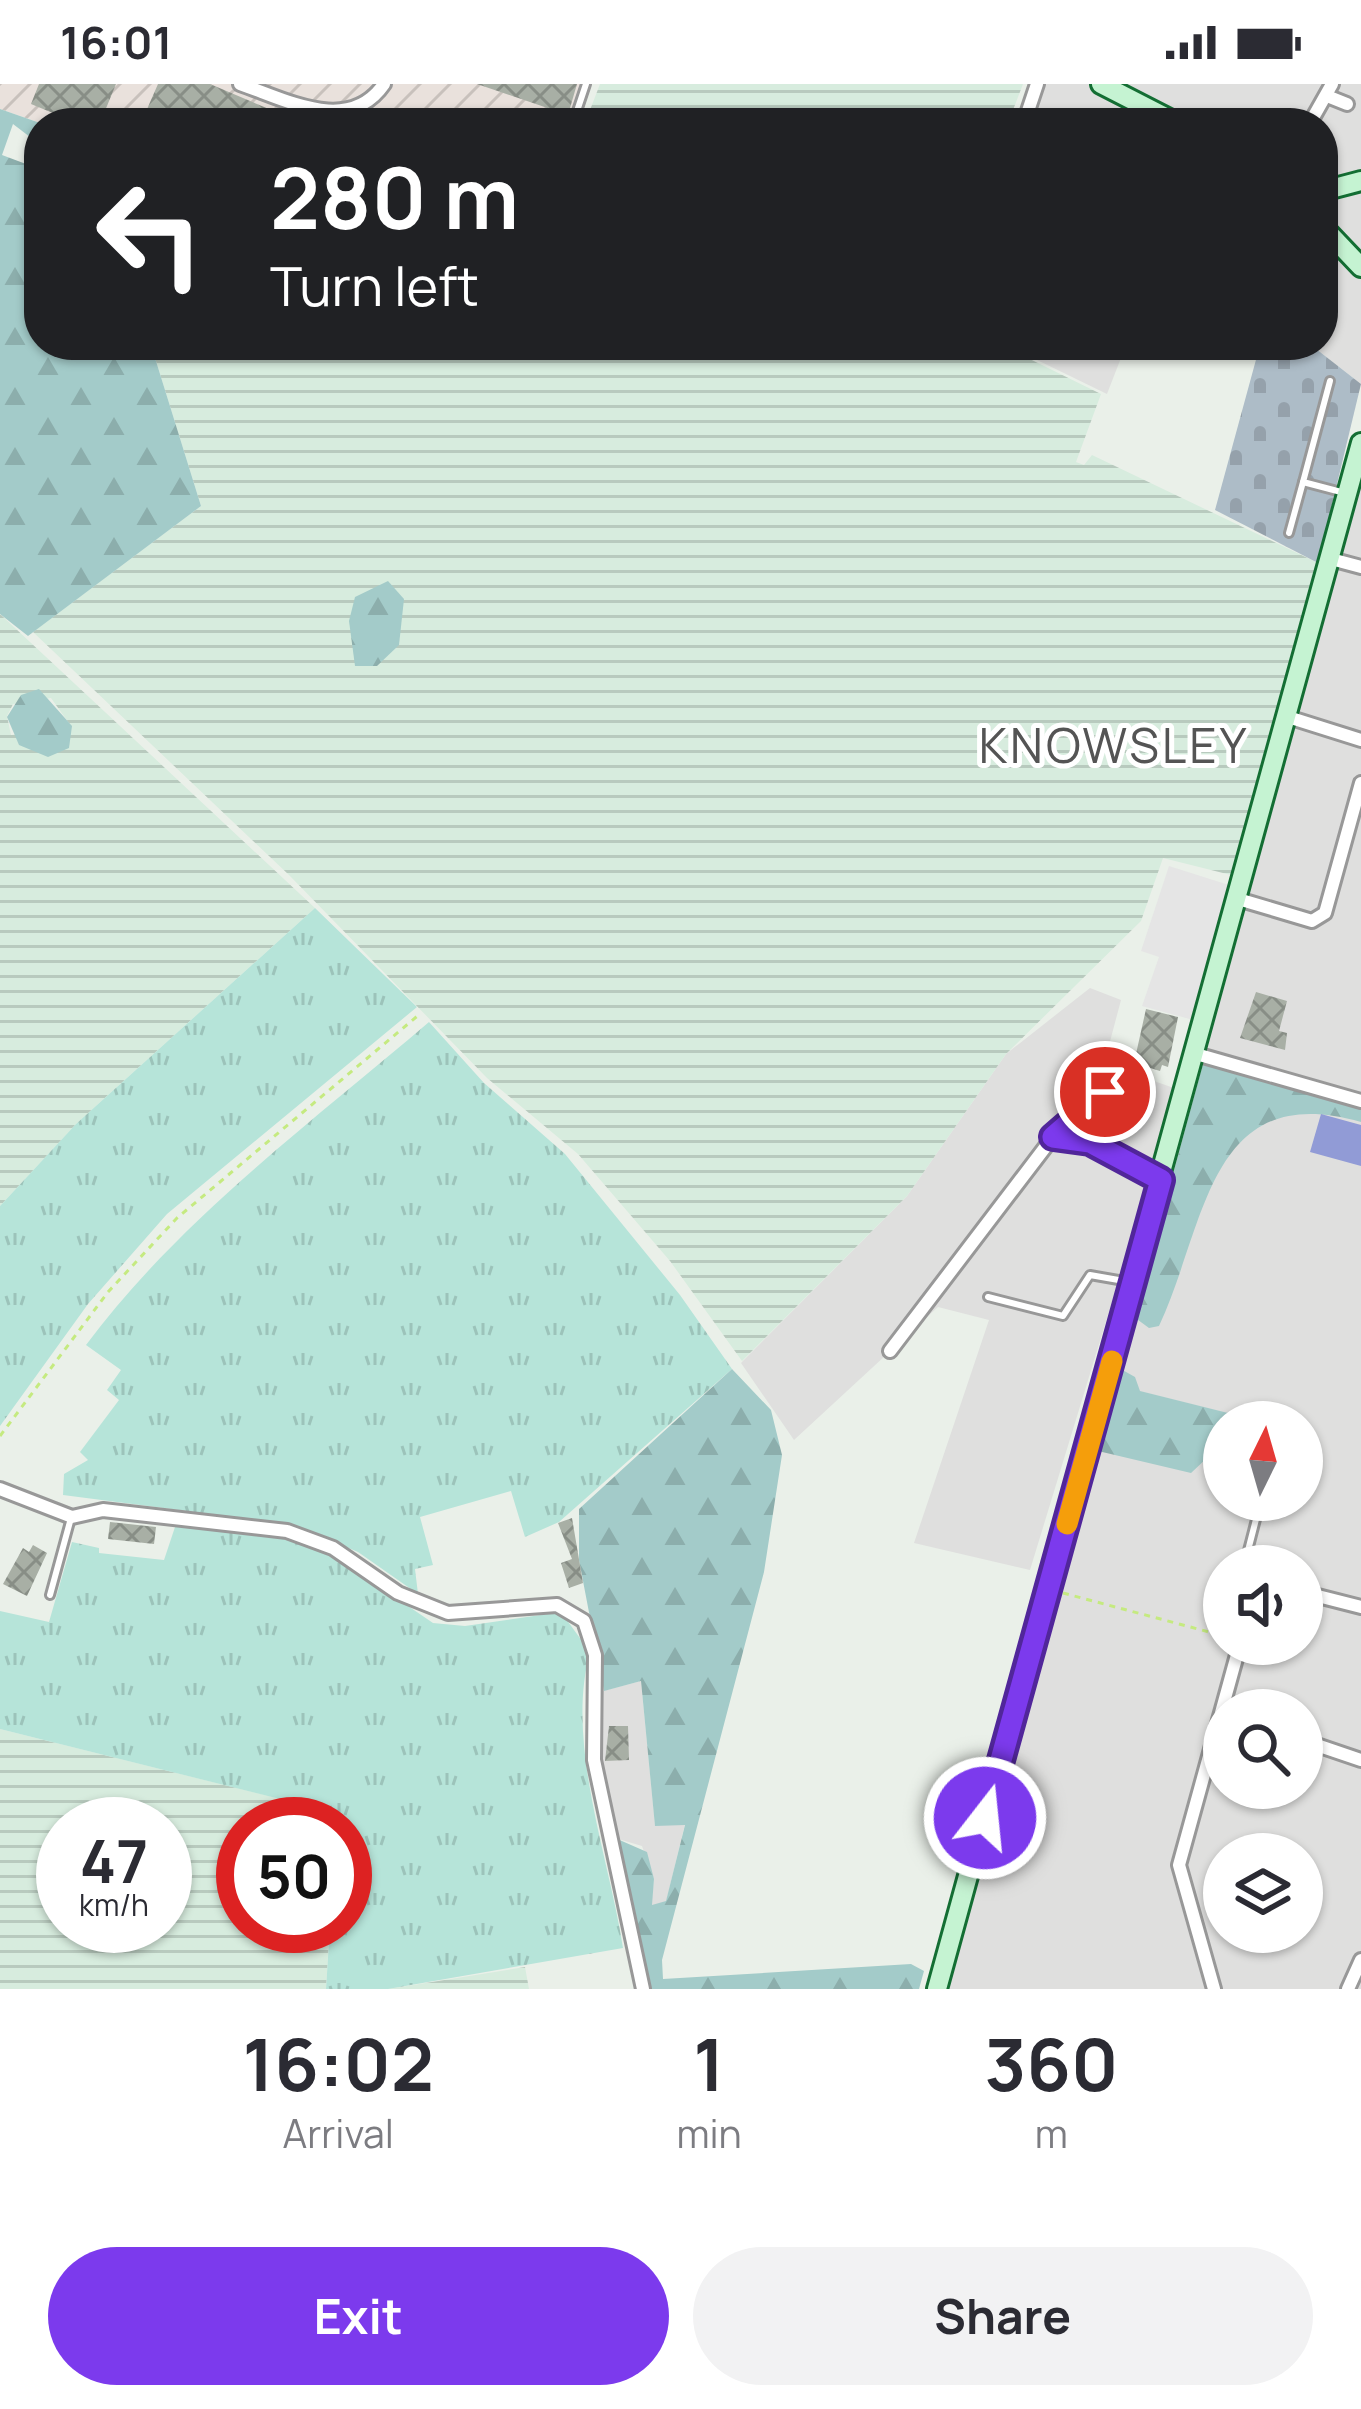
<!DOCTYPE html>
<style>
body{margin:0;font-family:Manrope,sans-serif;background:#f2f2f3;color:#2b2b33;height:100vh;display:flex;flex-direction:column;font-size:45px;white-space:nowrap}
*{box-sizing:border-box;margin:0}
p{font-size:39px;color:#7c7c81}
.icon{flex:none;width:66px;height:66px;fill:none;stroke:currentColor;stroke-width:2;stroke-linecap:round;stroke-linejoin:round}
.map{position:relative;height:1905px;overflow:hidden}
.sheet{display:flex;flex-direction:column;background:#fff;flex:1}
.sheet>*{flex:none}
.banner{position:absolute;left:24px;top:24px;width:1314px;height:252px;border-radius:48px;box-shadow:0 3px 9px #0004;background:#202124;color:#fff;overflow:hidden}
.needle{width:78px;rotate:5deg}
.buttons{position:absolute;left:1203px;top:1317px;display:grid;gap:24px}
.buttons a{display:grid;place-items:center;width:120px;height:120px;border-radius:50%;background:#fff;box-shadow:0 3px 9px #0004;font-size:60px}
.speed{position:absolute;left:36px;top:1713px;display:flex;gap:24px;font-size:60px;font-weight:700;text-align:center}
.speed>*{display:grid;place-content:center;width:156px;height:156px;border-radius:50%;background:#fff;box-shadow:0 3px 9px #0004;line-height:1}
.speed small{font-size:30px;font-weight:400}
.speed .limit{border:18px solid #d22;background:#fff;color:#111}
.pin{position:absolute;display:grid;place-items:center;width:102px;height:102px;color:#fff;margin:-51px;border:6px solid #fff;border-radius:50%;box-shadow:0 3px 12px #0007}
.me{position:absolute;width:132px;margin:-66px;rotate:16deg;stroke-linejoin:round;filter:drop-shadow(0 0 9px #0008)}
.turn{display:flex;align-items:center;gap:42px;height:252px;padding:0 48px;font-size:54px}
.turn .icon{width:156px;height:156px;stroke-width:2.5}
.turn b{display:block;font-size:84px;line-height:102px}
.eta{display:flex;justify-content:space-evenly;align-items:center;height:204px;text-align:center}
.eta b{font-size:72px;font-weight:700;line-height:84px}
.cta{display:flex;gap:24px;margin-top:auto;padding:24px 48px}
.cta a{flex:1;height:138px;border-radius:72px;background:#7c3aed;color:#fff;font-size:48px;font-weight:700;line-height:138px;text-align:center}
.cta a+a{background:#f2f2f3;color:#2b2b33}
.status{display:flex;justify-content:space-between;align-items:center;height:84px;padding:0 60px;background:#fff;direction:ltr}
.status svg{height:33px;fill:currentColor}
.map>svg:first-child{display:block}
.residential{fill:#dfdfde;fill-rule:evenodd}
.industrial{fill:url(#industrial-furrows)}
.farmland{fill:url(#farmland-rules);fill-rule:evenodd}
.grass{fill:url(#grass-tufts)}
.forest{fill:url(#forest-firs)}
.cemetery{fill:url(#cemetery-stones)}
.pitch{fill:#919bd6}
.parking{fill:#e5e5e5}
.building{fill:url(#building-cross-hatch)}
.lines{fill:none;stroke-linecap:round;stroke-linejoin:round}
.service-casing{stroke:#989898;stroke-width:12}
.minor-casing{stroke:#989898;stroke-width:18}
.secondary-casing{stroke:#136e33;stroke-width:24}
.path{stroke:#c5ea80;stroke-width:3;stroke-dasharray:6 6;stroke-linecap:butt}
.service{stroke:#fff;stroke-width:6}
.minor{stroke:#fff;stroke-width:12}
.secondary{stroke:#c5f3d2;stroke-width:18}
.route-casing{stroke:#51269a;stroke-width:30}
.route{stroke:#7c3aed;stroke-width:21}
.slow{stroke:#f59e0b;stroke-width:21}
.labels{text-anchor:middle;stroke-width:10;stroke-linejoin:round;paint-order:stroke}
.quarter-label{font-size:48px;letter-spacing:3px;fill:#545454;stroke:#fff}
</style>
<div class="status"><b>16:01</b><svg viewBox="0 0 49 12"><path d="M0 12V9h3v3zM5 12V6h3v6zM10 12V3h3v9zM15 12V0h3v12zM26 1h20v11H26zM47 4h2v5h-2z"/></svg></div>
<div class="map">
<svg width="1361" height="1905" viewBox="0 0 1361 1905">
<defs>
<pattern id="industrial-furrows" width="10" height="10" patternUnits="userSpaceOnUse" patternTransform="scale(3)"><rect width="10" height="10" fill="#e9e1dc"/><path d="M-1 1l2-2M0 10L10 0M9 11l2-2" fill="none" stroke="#c8c1bc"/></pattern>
<pattern id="farmland-rules" width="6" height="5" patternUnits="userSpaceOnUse" patternTransform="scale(3)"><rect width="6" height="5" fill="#d7ecde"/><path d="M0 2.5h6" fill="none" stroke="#b8cabe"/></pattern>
<pattern id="grass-tufts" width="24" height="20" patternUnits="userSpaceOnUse" patternTransform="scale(3)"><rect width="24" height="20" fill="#b6e4d9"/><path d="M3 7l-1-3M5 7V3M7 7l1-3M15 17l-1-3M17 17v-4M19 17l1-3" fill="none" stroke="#9cc3ba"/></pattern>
<pattern id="forest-firs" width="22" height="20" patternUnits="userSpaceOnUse" patternTransform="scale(3)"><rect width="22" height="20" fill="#a3cbc9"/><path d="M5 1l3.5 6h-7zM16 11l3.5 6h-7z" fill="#8caeac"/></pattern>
<pattern id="cemetery-stones" width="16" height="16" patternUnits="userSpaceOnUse" patternTransform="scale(3)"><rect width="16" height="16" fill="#adbcc7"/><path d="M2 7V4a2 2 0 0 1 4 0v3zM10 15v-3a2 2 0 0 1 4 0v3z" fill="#95a1ab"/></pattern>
<pattern id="building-cross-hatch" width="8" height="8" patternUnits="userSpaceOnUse" patternTransform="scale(3)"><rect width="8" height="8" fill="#a8afa5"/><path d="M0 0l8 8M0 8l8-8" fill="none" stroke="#888e86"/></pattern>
</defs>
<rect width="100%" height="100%" fill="#eaf0e9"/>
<!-- residential -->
<g class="residential">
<polygon points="1035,0 1361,0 1361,300 1311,261 1323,261 1323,39 1020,39"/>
<polygon points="1006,261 1126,261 1107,310"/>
<path d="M1361 400V1905H948L1098 1367ZM1224 1338H1302V1416H1224ZM1224 1482H1302V1560H1224ZM1224 1626H1302V1704H1224ZM1224 1770H1302V1848H1224Z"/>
<polygon points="1090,904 1121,916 1104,980 1177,1005 1030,1486 914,1459 989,1236 938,1223 794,1356 741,1279 907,1112 1006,970"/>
<polygon points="641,1597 655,1741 685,1740 666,1818 651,1822 654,1795 642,1762 615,1754 599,1678 599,1608"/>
</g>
<!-- industrial -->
<polygon class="industrial" points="0,0 584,0 572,39 40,39 0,25"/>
<!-- farmland -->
<g class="farmland">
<polygon points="600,0 1023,0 1008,39 585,39"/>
<polygon points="151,261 1001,261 1101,310 1076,378 1084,381 1092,371 1318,479 1231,791 1163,774 1141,837 1006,970 907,1112 742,1277 670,1177 578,1070 487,994 289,791 33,548 201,422"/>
<path d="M0 530 315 824 76 1040 0 1122ZM51 614 71 642 11 651 7 632 13 620Z"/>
<path d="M0 1645 337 1729 336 1740H243V1842H330L326 1905H0ZM63 1740H165V1842H63Z"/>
<polygon points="525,1883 529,1905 388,1905"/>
</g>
<!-- grass -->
<g class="grass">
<polygon points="315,824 417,923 167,1130 88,1220 0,1342 0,1122 76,1040"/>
<path d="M429 938 484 999 565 1070 680 1211 732 1285 559 1438 525 1453 511 1407 420 1433 433 1481 415 1485 418 1510 358 1468 294 1441 63 1411 64 1390 88 1376 80 1368 119 1316 107 1306 121 1286 86 1261C179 1136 312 1038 429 938Z"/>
<path d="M176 1440 294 1454 339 1475 433 1539 465 1542 561 1528 590 1568C565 1659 609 1772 623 1864L388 1905H326L330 1842H345V1740H336V1729L0 1645V1527L49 1538 72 1458 99 1464V1469L164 1476Z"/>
</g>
<!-- forest -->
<g class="forest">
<polygon points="0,25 40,39 30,53 13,40 2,71 26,80 39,71 39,261 151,261 201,422 28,552 0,530"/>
<polygon points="388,497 404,515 399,561 377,582 355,582 349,537 355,513"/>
<polygon points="39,605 72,642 69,664 48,673 19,661 7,633 21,611"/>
<path d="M1203 980 1361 1025V1038C1208 994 1207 1140 1159 1242L1149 1244 1134 1233Z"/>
<polygon points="1119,1284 1135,1293 1140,1307 1264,1338 1224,1338 1224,1358 1191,1389 1098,1367"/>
<polygon points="732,1285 771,1326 782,1371 764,1488 662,1876 663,1895 911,1880 924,1887 919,1905 647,1905 615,1754 647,1768 654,1795 652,1821 666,1817 685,1741 655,1742 641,1597 604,1607 579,1476 579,1425"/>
</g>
<!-- cemetery -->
<polygon class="cemetery" points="1260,261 1311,261 1361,300 1318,479 1215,426"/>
<!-- pitch -->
<polygon class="pitch" points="1321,1030 1361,1041 1361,1082 1310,1068"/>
<!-- parking -->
<polygon class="parking" points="1169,782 1232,802 1197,937 1142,922 1159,873 1141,867"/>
<!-- building -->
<g class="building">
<polygon points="39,0 116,0 100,39 77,39 31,20"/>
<polygon points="158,0 210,0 302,39 141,39"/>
<polygon points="477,0 577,0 568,31"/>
<polygon points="1256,908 1287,917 1279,947 1287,949 1285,966 1240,954"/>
<polygon points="1146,925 1178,933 1168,983 1162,981 1160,987 1134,979"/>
<polygon points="572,1434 583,1499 569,1504 561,1479 572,1475 558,1439"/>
<polygon points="110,1438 156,1443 154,1460 108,1455"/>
<polygon points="33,1461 47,1469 27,1512 3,1500 23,1464 29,1468"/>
<polygon points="609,1642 628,1642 629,1676 605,1677"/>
</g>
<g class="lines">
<!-- service casing -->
<g class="service-casing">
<g id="service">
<polyline points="573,39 586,0"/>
<polyline points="1330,297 1303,398 1345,409"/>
<polyline points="1289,449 1303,398"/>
<polyline points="988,1213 1063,1232 1090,1191 1130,1198"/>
<polyline points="1244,1482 1261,1416"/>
<polyline points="50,1511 71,1434"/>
</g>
</g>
<!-- minor casing -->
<g class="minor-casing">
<g id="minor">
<path d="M240 0C287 16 349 51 384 0"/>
<polyline points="1327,12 1347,20"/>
<polyline points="1024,39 1037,0"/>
<polyline points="1310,39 1332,0"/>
<polyline points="1331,475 1361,483"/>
<polyline points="1288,633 1361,656"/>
<polyline points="1238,815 1312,837 1325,829 1361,699"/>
<polyline points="1196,970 1361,1017"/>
<polyline points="1053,1053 1105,1008"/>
<polyline points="890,1267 1053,1053 1090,1058 1161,1096"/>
<polyline points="0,1405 72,1433 103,1426 287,1447 333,1464 398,1509 448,1529 557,1521 584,1537 595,1571 594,1676 643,1905"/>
<polyline points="1302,1508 1361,1523"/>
<polyline points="1302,1656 1361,1676"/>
<polyline points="1214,1905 1179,1781 1240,1560"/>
<polyline points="1348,1905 1361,1876"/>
</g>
</g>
<!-- secondary casing -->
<g class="secondary-casing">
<g id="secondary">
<polyline points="1101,0 1177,39"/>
<polyline points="1323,107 1361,97"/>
<polyline points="1323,143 1361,183"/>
<polyline points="937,1905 1361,359"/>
</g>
</g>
<!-- path -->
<g class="path">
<polyline points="0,1352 108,1208 177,1134 421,929"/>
<polyline points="1063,1509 1224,1552"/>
</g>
<!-- service -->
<use href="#service" class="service"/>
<!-- minor -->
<use href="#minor" class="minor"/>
<!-- secondary -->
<use href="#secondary" class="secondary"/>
</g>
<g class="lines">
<!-- route casing -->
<g class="route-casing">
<polyline id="route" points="985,1734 1161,1096 1090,1058 1053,1053 1105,1008"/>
</g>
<!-- route -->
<use href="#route" class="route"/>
<!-- slow -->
<polyline class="slow" points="1067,1440 1112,1277"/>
</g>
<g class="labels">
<!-- quarter labels -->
<g class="quarter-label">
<text x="1114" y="679">KNOWSLEY</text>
</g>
</g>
</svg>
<div class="buttons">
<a><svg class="needle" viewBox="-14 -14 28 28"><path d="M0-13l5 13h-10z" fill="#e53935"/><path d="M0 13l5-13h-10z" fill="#7c7c81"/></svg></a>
<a><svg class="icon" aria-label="sound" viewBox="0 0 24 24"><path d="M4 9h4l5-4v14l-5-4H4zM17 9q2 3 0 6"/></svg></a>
<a><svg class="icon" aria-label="search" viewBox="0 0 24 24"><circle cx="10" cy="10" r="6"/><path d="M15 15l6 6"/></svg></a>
<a><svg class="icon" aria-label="layers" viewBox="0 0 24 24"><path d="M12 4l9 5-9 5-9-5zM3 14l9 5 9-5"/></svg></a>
</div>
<div class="speed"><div>47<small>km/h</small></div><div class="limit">50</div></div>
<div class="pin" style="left:1105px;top:1008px;background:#d93025"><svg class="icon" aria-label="arrive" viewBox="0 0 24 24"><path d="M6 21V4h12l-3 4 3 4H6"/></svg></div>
<svg class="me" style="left:985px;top:1734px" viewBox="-20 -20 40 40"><circle r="17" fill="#7c3aed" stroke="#fff" stroke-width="3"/><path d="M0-11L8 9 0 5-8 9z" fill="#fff"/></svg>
<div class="banner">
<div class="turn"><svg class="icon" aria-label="left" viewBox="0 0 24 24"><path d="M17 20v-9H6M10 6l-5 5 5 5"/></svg><div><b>280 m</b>Turn left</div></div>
</div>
</div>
<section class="sheet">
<div class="eta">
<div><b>16:02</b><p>Arrival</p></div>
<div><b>1</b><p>min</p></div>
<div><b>360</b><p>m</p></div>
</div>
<div class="cta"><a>Exit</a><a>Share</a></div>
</section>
